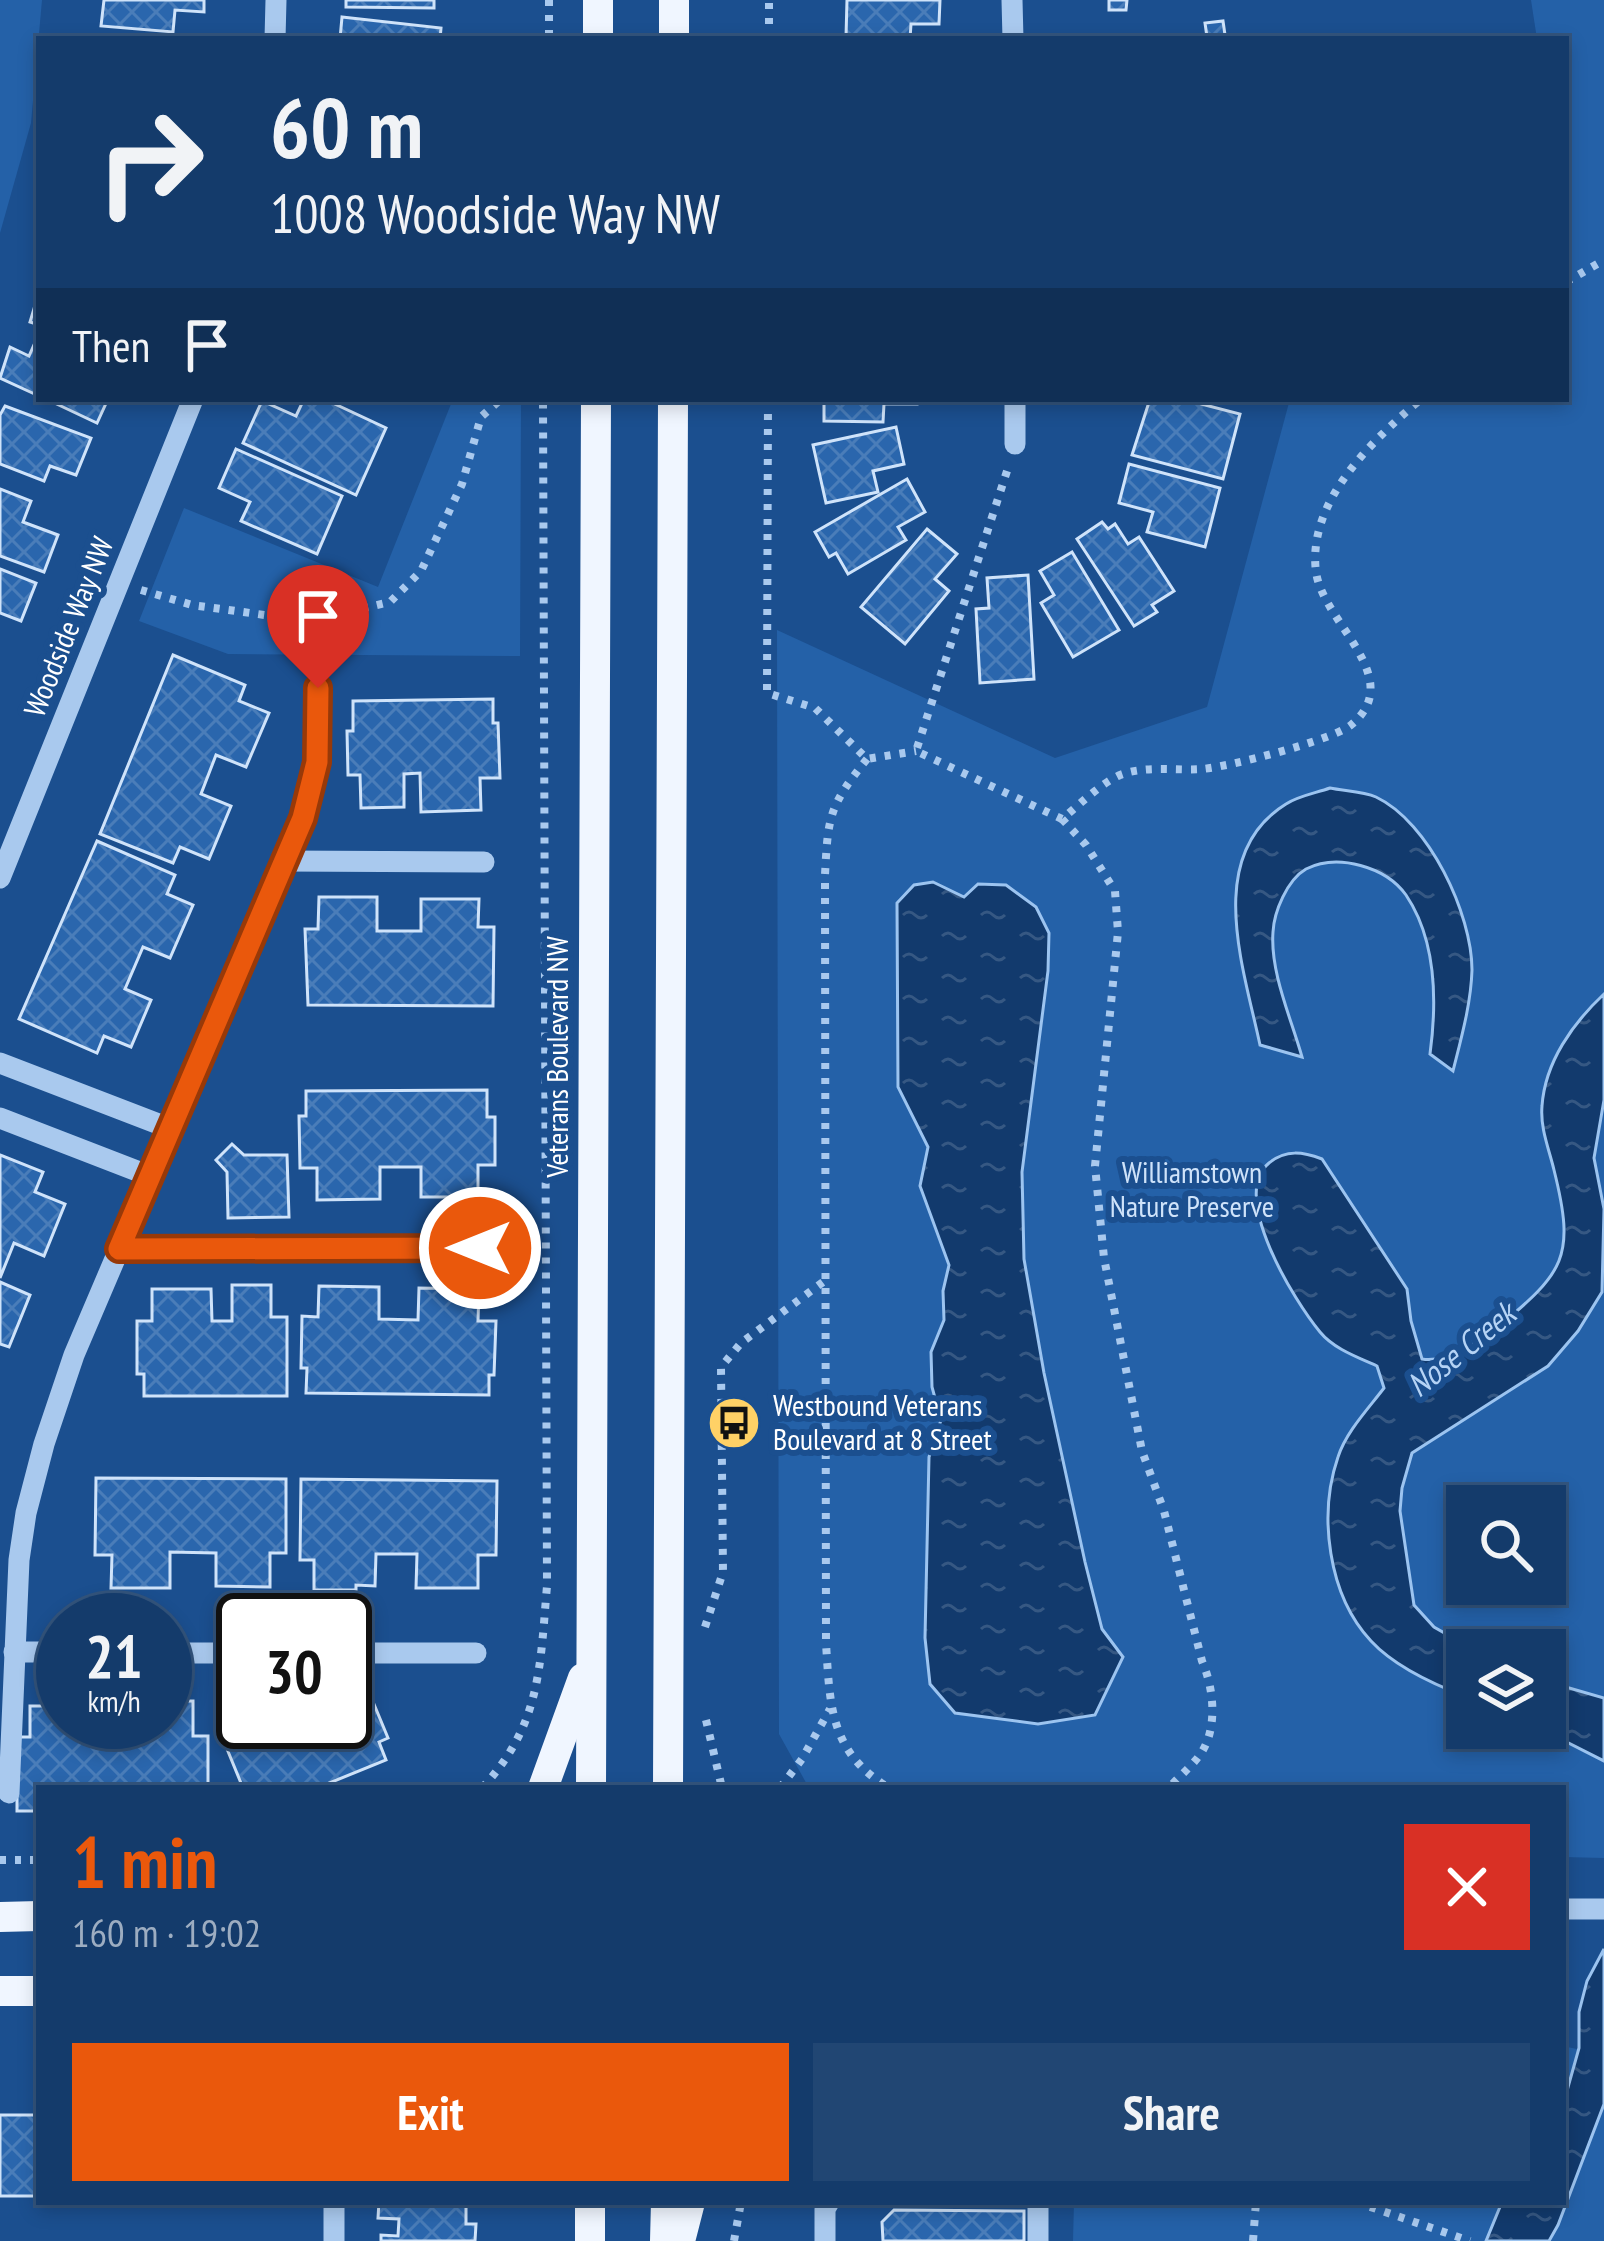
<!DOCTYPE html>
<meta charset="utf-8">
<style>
body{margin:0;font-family:"PT Sans Narrow",sans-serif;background:#214673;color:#f1f3f6;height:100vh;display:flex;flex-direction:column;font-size:45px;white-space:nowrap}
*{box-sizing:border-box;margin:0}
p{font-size:39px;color:#9dadc1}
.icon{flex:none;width:66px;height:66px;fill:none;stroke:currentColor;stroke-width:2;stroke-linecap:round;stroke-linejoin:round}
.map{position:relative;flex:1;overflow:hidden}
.drawer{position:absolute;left:36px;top:1785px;width:1530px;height:420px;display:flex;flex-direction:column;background:#143b6b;border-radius:0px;box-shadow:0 6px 18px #0003,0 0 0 3px #33557e}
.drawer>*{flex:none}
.top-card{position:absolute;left:36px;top:36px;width:1533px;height:366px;border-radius:0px;box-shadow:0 6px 18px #0003,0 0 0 3px #33557e;background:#143b6b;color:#f1f3f6;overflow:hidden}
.fabs{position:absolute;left:1446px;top:1485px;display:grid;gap:24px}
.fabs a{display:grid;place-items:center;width:120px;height:120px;border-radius:0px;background:#143b6b;box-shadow:0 6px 18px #0003,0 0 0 3px #33557e;font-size:60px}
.speed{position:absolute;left:36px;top:1593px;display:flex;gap:24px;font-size:60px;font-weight:700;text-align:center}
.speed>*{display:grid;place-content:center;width:156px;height:156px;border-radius:50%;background:#143b6b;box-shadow:0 6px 18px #0003,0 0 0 3px #33557e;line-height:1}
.speed small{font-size:30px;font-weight:400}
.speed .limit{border:6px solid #111;border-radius:18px;background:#fff;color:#111}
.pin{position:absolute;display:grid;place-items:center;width:102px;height:102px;color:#fff;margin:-123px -51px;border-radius:50% 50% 50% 0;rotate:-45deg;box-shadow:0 0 12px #0007}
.pin .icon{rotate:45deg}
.me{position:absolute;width:132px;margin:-66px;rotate:270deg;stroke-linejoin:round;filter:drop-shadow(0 0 9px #0008)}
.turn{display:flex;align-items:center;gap:42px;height:252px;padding:0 36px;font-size:54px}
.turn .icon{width:156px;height:156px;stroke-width:2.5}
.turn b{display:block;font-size:84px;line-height:102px}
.then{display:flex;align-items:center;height:114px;padding:0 36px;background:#0003;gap:24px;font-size:45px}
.round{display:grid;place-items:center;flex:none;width:126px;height:126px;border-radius:0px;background:#214673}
.overview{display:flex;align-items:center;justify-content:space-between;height:204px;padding:0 36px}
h1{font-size:72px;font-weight:700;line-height:90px;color:#ea580c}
.cta{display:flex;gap:24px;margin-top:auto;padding:24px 36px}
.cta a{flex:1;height:138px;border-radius:0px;background:#ea580c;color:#fff;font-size:48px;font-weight:700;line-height:138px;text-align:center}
.cta a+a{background:#214673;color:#f1f3f6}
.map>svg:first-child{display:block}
.green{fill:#2461a8;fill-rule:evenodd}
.water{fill:url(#water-ripples);stroke:#9cc4f0;stroke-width:3}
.building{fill:url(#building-cross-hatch);stroke:#cfe3fa;stroke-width:3}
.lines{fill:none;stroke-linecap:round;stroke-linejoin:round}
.path{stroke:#a9c9ee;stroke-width:8;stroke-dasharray:6 9;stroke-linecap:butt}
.minor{stroke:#a9c9ee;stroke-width:21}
.major{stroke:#f0f6ff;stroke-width:30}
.route-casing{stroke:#983908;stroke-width:30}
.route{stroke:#ea580c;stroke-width:21}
.labels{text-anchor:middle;stroke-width:12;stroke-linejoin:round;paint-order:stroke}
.street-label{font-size:30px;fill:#fff;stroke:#1b4f8f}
.park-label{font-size:30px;fill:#cfe3fa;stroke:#1b4f8f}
.poi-label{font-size:30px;fill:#fff;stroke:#1b4f8f;text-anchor:start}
.water-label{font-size:33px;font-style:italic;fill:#b5d3f5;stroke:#1b4f8f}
</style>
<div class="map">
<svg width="1604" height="2241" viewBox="0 0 1604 2241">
<defs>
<pattern id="water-ripples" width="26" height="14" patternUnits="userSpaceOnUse" patternTransform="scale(3)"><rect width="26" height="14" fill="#123a6d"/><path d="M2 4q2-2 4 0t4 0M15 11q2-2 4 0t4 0" fill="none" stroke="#365883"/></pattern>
<pattern id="building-cross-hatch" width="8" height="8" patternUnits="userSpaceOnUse" patternTransform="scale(3)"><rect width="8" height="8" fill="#2a66ad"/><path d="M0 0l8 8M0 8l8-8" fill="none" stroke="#4a7db9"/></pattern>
</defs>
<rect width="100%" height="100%" fill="#1b4f8f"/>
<!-- green -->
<g class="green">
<polygon points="0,0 42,0 31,123 0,233"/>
<path d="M1531 0H1604V1858L1563 1857V1788H809L779 1734 777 630 1055 758 1207 707 1290 399H1566V39H1537ZM1467 1506H1545V1584H1467ZM1467 1650H1545V1728H1467Z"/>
<polygon points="453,399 521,399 520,656 228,654 139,621 184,508 378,587"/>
<polygon points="1563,2046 1604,2055 1604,2241 1073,2241 1074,2202 1563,2202"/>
</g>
<!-- water -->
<g class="water">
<path d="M1330 788C1344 791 1363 791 1376 797 1429 822 1472 914 1472 970 1471 1004 1461 1039 1453 1071L1430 1054C1437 1002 1437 941 1406 895 1386 867 1338 853 1306 869 1287 880 1274 912 1273 932 1270 972 1291 1018 1302 1057L1260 1045C1244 969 1203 855 1286 804 1298 796 1316 793 1330 788Z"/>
<polygon points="933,882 964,897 978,884 1006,885 1036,907 1049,933 1048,971 1022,1172 1024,1259 1044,1373 1085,1562 1102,1629 1123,1657 1095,1715 1038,1724 955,1713 930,1684 925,1638 929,1457 941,1420 932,1387 931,1352 944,1320 943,1291 949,1265 920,1186 928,1147 898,1087 897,903 914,885"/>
<path d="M1604 994V1100L1594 1158 1604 1209 1602 1292 1578 1331 1548 1366 1412 1453 1402 1488 1400 1511 1414 1605 1434 1627 1474 1650H1467V1697C1435 1685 1395 1667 1371 1641 1328 1595 1318 1515 1338 1457 1346 1432 1368 1409 1384 1388L1377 1366C1357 1357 1334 1349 1320 1332 1295 1302 1229 1196 1269 1163 1286 1149 1303 1152 1322 1159L1407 1289 1411 1321 1422 1359C1445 1363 1479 1343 1497 1328 1564 1272 1576 1258 1554 1170 1549 1149 1540 1128 1542 1106 1545 1062 1573 1023 1604 994Z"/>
<polygon points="1545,1681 1604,1698 1604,1761 1539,1728 1545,1728"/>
<polygon points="1604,1949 1604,2104 1558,2225 1549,2241 1486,2241 1502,2202 1563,2202 1563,2105 1579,2048 1579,2012 1587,1981"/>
</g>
<!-- building -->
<g class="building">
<polygon points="104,0 204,0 204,12 175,10 173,32 101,26"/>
<polygon points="346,0 434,0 434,8 346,7"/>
<polygon points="847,0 940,0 939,24 911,24 910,39 846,37"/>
<polygon points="1109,0 1127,0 1126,10 1109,10"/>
<polygon points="342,17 441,28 440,39 340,39"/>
<polygon points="1223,21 1225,35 1207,37 1205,23"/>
<polygon points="39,292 39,325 30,322"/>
<polygon points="37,338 39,339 39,396 0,378 10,347 29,356"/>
<polygon points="46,399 108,399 97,423"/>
<polygon points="304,399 324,399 386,428 356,495 243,443 262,401 296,416"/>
<polygon points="824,399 917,399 917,404 884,404 883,422 824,421"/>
<polygon points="1150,399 1182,399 1240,414 1223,479 1132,455"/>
<polygon points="5,406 91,438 76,475 50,466 44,481 0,464 0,415"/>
<polygon points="896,427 904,464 873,471 878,492 826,503 813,445"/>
<polygon points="236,449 342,496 317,554 241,521 250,502 219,488"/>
<polygon points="1129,464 1220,488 1205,547 1147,532 1153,512 1119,503"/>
<polygon points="907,479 925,512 898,527 906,540 848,574 836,553 829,557 815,532"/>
<polygon points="0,489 31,501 23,522 58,535 44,572 0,556"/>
<polygon points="1102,522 1108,529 1115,524 1128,544 1139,537 1174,591 1152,605 1157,612 1134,626 1077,539"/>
<polygon points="927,529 957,554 935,579 949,591 905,644 861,607"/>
<polygon points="1072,552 1119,630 1073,657 1041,603 1054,595 1040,571"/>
<polygon points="0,569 36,583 21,621 0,613"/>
<polygon points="1028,575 1034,679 980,683 976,609 989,608 987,578"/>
<polygon points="173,655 245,685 239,701 269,713 246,767 216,755 201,794 231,806 209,859 180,847 173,863 100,834"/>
<polygon points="493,699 493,723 498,723 500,778 480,778 481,810 421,812 420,773 404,774 404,807 361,808 360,775 348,775 347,731 353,731 353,701"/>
<polygon points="97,841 175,875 167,894 193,905 170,958 143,947 125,989 151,1000 131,1047 104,1036 97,1053 19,1019"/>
<polygon points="319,897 377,897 377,931 421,931 421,899 479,899 478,927 494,927 493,1006 308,1005 305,929 318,929"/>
<polygon points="487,1090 487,1117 495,1117 495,1165 478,1165 478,1197 421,1197 421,1167 380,1167 380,1199 317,1200 317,1168 300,1168 299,1116 306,1116 306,1091"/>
<polygon points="232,1144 244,1155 287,1155 289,1217 228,1218 227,1172 216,1160"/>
<polygon points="0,1155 43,1172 35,1192 65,1204 44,1256 14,1243 0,1278"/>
<polygon points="0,1282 30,1295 9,1347 0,1344"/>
<polygon points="232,1285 271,1285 271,1317 287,1317 287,1396 144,1396 144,1374 137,1374 137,1321 152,1321 152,1289 211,1289 212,1321 232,1321"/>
<polygon points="319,1286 379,1287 379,1319 418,1320 419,1288 479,1289 478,1321 496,1321 494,1375 489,1375 489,1395 306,1393 307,1368 301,1368 302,1316 318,1317"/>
<polygon points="96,1478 286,1479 286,1553 270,1553 270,1587 216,1586 216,1553 170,1552 170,1588 111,1588 112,1555 95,1555"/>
<polygon points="301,1479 497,1481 496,1555 478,1555 478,1588 416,1588 417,1554 376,1554 375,1586 356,1585 356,1590 314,1590 314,1560 300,1560"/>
<polygon points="345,1683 349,1692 366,1685 388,1738 379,1742 386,1760 317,1788 243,1788 225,1744 241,1737 229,1706 243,1701 243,1722 345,1722"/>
<polygon points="165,1701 193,1701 193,1736 208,1736 208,1788 39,1788 39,1811 17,1811 17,1737 30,1737 30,1706 63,1706 63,1722 90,1722 90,1738 133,1738 133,1722 165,1722"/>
<rect x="0" y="2115" width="35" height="81"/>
<polygon points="379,2202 466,2202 466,2224 476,2224 475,2241 381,2241 381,2235 398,2236 399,2219 378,2218"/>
<polygon points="894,2210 1024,2211 1024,2241 883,2241 882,2222"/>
</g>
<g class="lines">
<!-- path -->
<g class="path">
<polyline points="549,0 549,39"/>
<polyline points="769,39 769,0"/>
<polyline points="1566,282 1604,260"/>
<polyline points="768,399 767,693 815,708 867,759 916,751"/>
<path d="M1007 471 916 751 1062 819C1079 805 1100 784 1120 775 1146 765 1176 771 1202 769 1228 767 1333 740 1351 725 1408 678 1323 623 1316 572 1307 501 1372 441 1421 399"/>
<polyline points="141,590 192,605 272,616 330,616 390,602 421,571 462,484 481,417 501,399"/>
<path d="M867 759C829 806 828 816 825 875L826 1643C830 1707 830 1752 889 1788"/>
<path d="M1062 819 1086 845 1115 891 1118 932 1095 1166 1104 1258 1142 1451 1164 1511 1202 1661C1213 1686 1218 1724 1203 1750 1195 1764 1179 1776 1169 1788"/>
<polyline points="705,1627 723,1572 721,1367 741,1343 823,1282"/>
<polyline points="706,1720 722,1788"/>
<path d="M482 1788C541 1725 540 1667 547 1586L543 399"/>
<polyline points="780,1788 802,1759 830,1709"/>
<polyline points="0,1860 39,1860"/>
<polyline points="1356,2202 1470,2241"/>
<polyline points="734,2241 741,2202"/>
<polyline points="1253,2241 1256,2202"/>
</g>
<!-- minor -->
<g class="minor">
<polyline points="1012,0 1013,39"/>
<polyline points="275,39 276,0"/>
<polyline points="1015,399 1015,444"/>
<polyline points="282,861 484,862"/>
<polyline points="0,878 193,399"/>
<polyline points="0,1063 169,1128"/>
<polyline points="0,1118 150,1176"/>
<polyline points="119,1248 480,1248"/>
<polyline points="14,1652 63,1652"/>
<polyline points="165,1653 243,1653"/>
<polyline points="345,1653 476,1653"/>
<polyline points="9,1793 19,1560 26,1513 44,1444 74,1355 303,818 317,762 318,689"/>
<polyline points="1563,1909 1604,1909"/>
<polyline points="1038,2202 1038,2241"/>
<polyline points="334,2241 334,2202"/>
<polyline points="825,2241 825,2209 829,2202"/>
</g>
<!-- major -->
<g class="major">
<polyline points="598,39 598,0"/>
<polyline points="674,39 674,0"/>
<polyline points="543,1788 583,1678"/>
<polyline points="591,1788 596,399"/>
<polyline points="668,1788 673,399"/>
<polyline points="0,1917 39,1916"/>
<polyline points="0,1991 39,1991"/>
<polyline points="590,2241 590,2202"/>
<polyline points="665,2241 666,2202"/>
<polyline points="680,2241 690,2202"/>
</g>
</g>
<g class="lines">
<!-- route casing -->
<g class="route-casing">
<polyline id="route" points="318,688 317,762 303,818 119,1249 480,1248"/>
</g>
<!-- route -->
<use href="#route" class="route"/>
</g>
<!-- icons -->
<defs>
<g id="bus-disc" transform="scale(2.7)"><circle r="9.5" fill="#ffd166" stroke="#1b4f8f"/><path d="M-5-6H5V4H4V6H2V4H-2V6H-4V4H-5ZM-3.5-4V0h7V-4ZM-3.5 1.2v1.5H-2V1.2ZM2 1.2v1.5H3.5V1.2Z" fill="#111"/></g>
</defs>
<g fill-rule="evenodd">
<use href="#bus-disc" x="734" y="1423"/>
</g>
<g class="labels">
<!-- street labels -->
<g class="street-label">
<text transform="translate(69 627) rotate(-68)" y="10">Woodside Way NW</text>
<text transform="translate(558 1057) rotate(-90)" y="10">Veterans Boulevard NW</text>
</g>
<!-- park labels -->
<g class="park-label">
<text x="1192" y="1183">Williamstown<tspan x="1192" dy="34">Nature Preserve</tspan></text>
</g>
<!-- poi labels -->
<g class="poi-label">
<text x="773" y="1416">Westbound Veterans<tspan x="773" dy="34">Boulevard at 8 Street</tspan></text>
</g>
<!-- water labels -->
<g class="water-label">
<text transform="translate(1461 1349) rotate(-39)" y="12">Nose Creek</text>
</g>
</g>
</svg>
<div class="fabs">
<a><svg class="icon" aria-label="search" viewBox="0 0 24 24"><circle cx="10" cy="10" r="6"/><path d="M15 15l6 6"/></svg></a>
<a><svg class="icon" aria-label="layers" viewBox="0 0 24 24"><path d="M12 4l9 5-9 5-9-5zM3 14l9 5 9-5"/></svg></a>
</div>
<div class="speed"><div>21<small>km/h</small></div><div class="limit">30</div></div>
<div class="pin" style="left:318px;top:688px;background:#d93025"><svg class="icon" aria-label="arrive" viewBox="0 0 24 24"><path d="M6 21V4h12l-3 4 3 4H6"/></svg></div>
<svg class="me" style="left:480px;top:1248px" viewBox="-20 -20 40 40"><circle r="17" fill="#ea580c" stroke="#fff" stroke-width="3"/><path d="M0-11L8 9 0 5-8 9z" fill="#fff"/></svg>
<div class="top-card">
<div class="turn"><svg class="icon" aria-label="right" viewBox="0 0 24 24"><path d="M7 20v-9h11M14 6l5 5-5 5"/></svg><div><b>60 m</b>1008 Woodside Way NW</div></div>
<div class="then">Then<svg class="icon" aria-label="arrive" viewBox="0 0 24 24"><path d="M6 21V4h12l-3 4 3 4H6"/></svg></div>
</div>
<section class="drawer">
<div class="overview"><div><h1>1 min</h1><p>160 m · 19:02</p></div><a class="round" style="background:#d93025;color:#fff"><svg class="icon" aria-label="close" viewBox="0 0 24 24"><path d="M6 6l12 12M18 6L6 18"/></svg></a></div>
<div class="cta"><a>Exit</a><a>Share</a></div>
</section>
</div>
